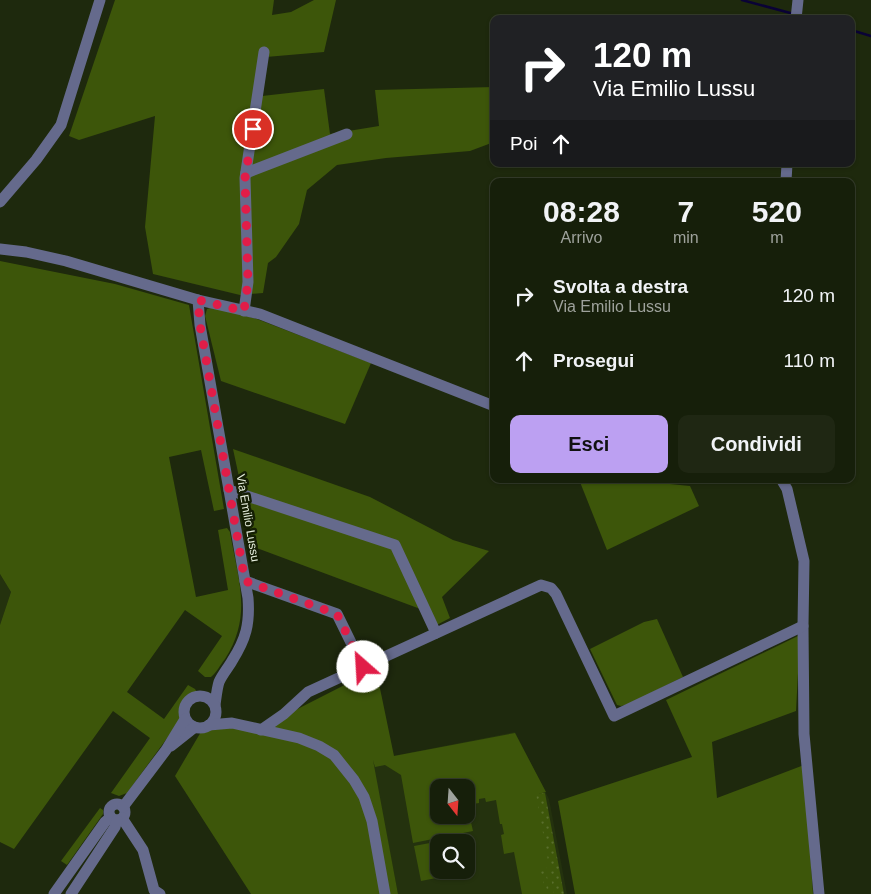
<!DOCTYPE html>
<html lang="it">
<style>
body{margin:0;font-family:Arial,sans-serif;background:#1f2713;color:#f1f3f6;height:100vh;display:flex;flex-direction:column;font-size:19px;white-space:nowrap}
*{box-sizing:border-box;margin:0}
p{font-size:16px;color:#9ea29c}
.icon{flex:none;width:28px;height:28px;fill:none;stroke:currentColor;stroke-width:2;stroke-linecap:round;stroke-linejoin:round}
.map{position:relative;flex:1;overflow:hidden}
.details{position:absolute;left:490px;top:178px;width:365px;height:305px;display:flex;flex-direction:column;background:#161f0a;border-radius:10px;box-shadow:0 1px 4px #0004,0 0 0 1px #353d2b}
.details>*{flex:none}
.banner{position:absolute;left:490px;top:15px;width:365px;height:152px;border-radius:10px;box-shadow:0 1px 4px #0004,0 0 0 1px #353d2b;background:#202124;color:#fff;overflow:hidden}
.needle{width:32px;rotate:163deg}
.tools{position:absolute;left:430px;top:779px;display:grid;gap:10px}
.tools a{display:grid;place-items:center;width:45px;height:45px;border-radius:10px;background:#161f0a;box-shadow:0 1px 4px #0004,0 0 0 1px #353d2b;font-size:25px}
.pin{position:absolute;display:grid;place-items:center;width:42px;height:42px;color:#fff;margin:-21px;border:2px solid #fff;border-radius:50%;box-shadow:0 1px 5px #0007}
.me{position:absolute;width:55px;margin:-28px;rotate:334deg;stroke-linejoin:round;filter:drop-shadow(0 0 4px #0008)}
.turn{display:flex;align-items:center;gap:18px;height:105px;padding:0 20px;font-size:22px}
.turn .icon{width:65px;height:65px;stroke-width:2.5}
.turn b{display:block;font-size:35px;line-height:42px}
.then{display:flex;align-items:center;height:48px;padding:0 20px;background:#0003;gap:10px;font-size:19px}
.eta{display:flex;justify-content:space-evenly;align-items:center;height:85px;text-align:center}
.eta b{font-size:30px;font-weight:600;line-height:35px}
.action{display:flex;gap:10px;margin-top:auto;padding:10px 20px}
.action a{flex:1;height:58px;border-radius:10px;background:#bca0f2;color:#111;font-size:20px;font-weight:600;line-height:58px;text-align:center}
.action a+a{background:#1f2713;color:#f1f3f6}
ul{padding:0;list-style:none}
li{display:flex;align-items:center;gap:15px;height:65px;padding:0 20px}
li div{flex:1}
li b{display:block;font-size:19px}
li em{font-style:normal}
.map>svg:first-child{display:block}
.built{fill:#24320e;fill-rule:evenodd}
.grass{fill:#3d560a;fill-rule:evenodd}
.park{fill:url(#park-dots)}
.lines{fill:none;stroke-linecap:round;stroke-linejoin:round}
.stream{stroke:#0a0236;stroke-width:2.5}
.minor{stroke:#656a8c;stroke-width:11}
.route{stroke:#e11d48;stroke-width:9;stroke-dasharray:0 16.2}
.labels{text-anchor:middle;stroke-width:5;stroke-linejoin:round;paint-order:stroke}
.street-label{font-size:12px;fill:#e5eddc;stroke:#151f04}
</style>
<div class="map">
<svg width="871" height="894" viewBox="0 0 871 894">
<defs>
<pattern id="park-dots" width="8" height="8" patternUnits="userSpaceOnUse" patternTransform="scale(1.25)"><rect width="8" height="8" fill="#3d560a"/><path d="M2 2h.1M6 6h.1" fill="none" stroke="#596f2d" stroke-width="1.8" stroke-linecap="round"/></pattern>
</defs>
<rect width="100%" height="100%" fill="#1e290d"/>
<!-- built -->
<g class="built">
<polygon points="0,574 11,592 0,625"/>
<path d="M515 732 549 799 567 894H398L372 760ZM439 788H466V815H439ZM439 842H466V870H439Z"/>
</g>
<!-- grass -->
<g class="grass">
<polygon points="115,0 274,0 272,15 291,12 314,0 336,0 324,52 266,57 262,96 324,89 330,134 379,126 375,90 494,87 494,142 470,151 386,158 337,165 307,190 299,224 276,257 268,263 263,293 240,295 153,274 145,227 155,116 79,140 69,136"/>
<path d="M0 261 115 284 189 305 224 509 214 511 201 450 169 457 196 597 228 590 218 530 227 528 230 532C238 580 253 615 225 659 220 665 217 672 211 677H205L198 671 222 636 185 610 127 692 164 719 188 685 195 689 198 694 197 697 127 793 119 796 111 793 150 738 113 711 14 849 0 842V625L11 592 0 574Z"/>
<polygon points="213,307 257,319 371,363 345,424 221,381 205,316 207,309"/>
<polygon points="233,449 370,497 453,540 489,551 442,597 450,618 431,628 423,610 254,547"/>
<polygon points="580,482 660,483 690,486 699,506 607,550"/>
<polygon points="657,619 683,677 629,704 621,706 617,705 590,649 644,622"/>
<polygon points="800,635 796,711 712,742 717,798 804,765 813,894 575,894 558,801 692,757 666,700"/>
<path d="M376 669 394 756 515 733 546 792 535 795 544 793 563 894H522L514 852 504 854 501 835 504 834 502 824H500L496 800 486 802 485 798 479 799V803L467 805 473 831 413 843 401 775 385 765 375 767 373 760 398 894H251L175 776 205 725 268 724ZM439 788H466V815H439Z"/>
<polygon points="100,808 103,810 103,814 67,865 61,861"/>
<polygon points="467,836 471,860 468,861 468,865 466,865 466,842 439,842 439,870 466,870 467,872 421,881 414,846"/>
</g>
<!-- park -->
<g class="park">
<polygon points="545,793 564,894 554,894 536,794"/>
<polygon points="546,866 549,894 547,894 539,868"/>
</g>
<g class="lines">
<!-- stream -->
<g class="stream">
<polyline points="742,0 794,14"/>
<polyline points="799,16 810,19"/>
<polyline points="851,30 871,36"/>
</g>
<!-- minor -->
<g class="minor">
<polyline points="796,19 798,0"/>
<polyline points="246,173 347,134"/>
<polyline points="786,181 787,164"/>
<polyline points="0,202 36,160 61,125 100,0"/>
<polyline points="0,249 26,252 66,261 198,300 260,314 494,406"/>
<path d="M198 300 200 325 248 598C250 624 246 639 232 661 228 668 222 675 219 682 217 688 216 698 215 705"/>
<polyline points="244,311 248,282 245,178 264,52"/>
<polyline points="781,479 787,489 804,561 803,626 804,734 819,894"/>
<polyline points="229,490 395,545 436,633"/>
<polyline points="245,581 337,614 363,667"/>
<circle cx="200" cy="712" r="16"/>
<polyline points="209,725 232,723 299,738 319,746 334,755 354,780 364,797 372,821 385,894"/>
<polyline points="261,730 284,714 308,692 541,585 551,588 556,594 614,716 803,626"/>
<polyline points="171,746 195,727"/>
<circle cx="117" cy="812" r="8"/>
<polyline points="123,807 166,750 185,719"/>
<polyline points="122,818 143,850 154,890 160,894"/>
<polyline points="54,894 105,822 111,817"/>
<polyline points="71,894 115,827 117,820"/>
</g>
</g>
<g class="lines">
<!-- route -->
<polyline class="route" points="253,129 245,178 248,282 244,311 198,300 200,325 245,581 337,614 363,667"/>
</g>
<g class="labels">
<!-- street labels -->
<g class="street-label">
<text transform="translate(248 518) rotate(80)" y="4">Via Emilio Lussu</text>
</g>
</g>
</svg>
<div class="tools">
<a><svg class="needle" viewBox="-14 -14 28 28"><path d="M0-13l5 13h-10z" fill="#e53935"/><path d="M0 13l5-13h-10z" fill="#9ea29c"/></svg></a>
<a><svg class="icon" aria-label="search" viewBox="0 0 24 24"><circle cx="10" cy="10" r="6"/><path d="M15 15l6 6"/></svg></a>
</div>
<div class="pin" style="left:253px;top:129px;background:#d93025"><svg class="icon" aria-label="arrive" viewBox="0 0 24 24"><path d="M6 21V4h12l-3 4 3 4H6"/></svg></div>
<svg class="me" style="left:363px;top:667px" viewBox="-20 -20 40 40"><circle r="19" fill="#fff"/><path d="M0-13L10 11 0 6-10 11z" fill="#e11d48"/></svg>
<div class="banner">
<div class="turn"><svg class="icon" aria-label="right" viewBox="0 0 24 24"><path d="M7 20v-9h11M14 6l5 5-5 5"/></svg><div><b>120 m</b>Via Emilio Lussu</div></div>
<div class="then">Poi<svg class="icon" aria-label="ahead" viewBox="0 0 24 24"><path d="M12 20V5M6 11l6-6 6 6"/></svg></div>
</div>
<section class="details">
<div class="eta">
<div><b>08:28</b><p>Arrivo</p></div>
<div><b>7</b><p>min</p></div>
<div><b>520</b><p>m</p></div>
</div>
<ul>
<li><svg class="icon" aria-label="right" viewBox="0 0 24 24"><path d="M7 20v-9h11M14 6l5 5-5 5"/></svg><div><b>Svolta a destra</b><p>Via Emilio Lussu</p></div><em>120 m</em></li>
<li><svg class="icon" aria-label="ahead" viewBox="0 0 24 24"><path d="M12 20V5M6 11l6-6 6 6"/></svg><div><b>Prosegui</b></div><em>110 m</em></li>
</ul>
<div class="action"><a>Esci</a><a>Condividi</a></div>
</section>
</div>
